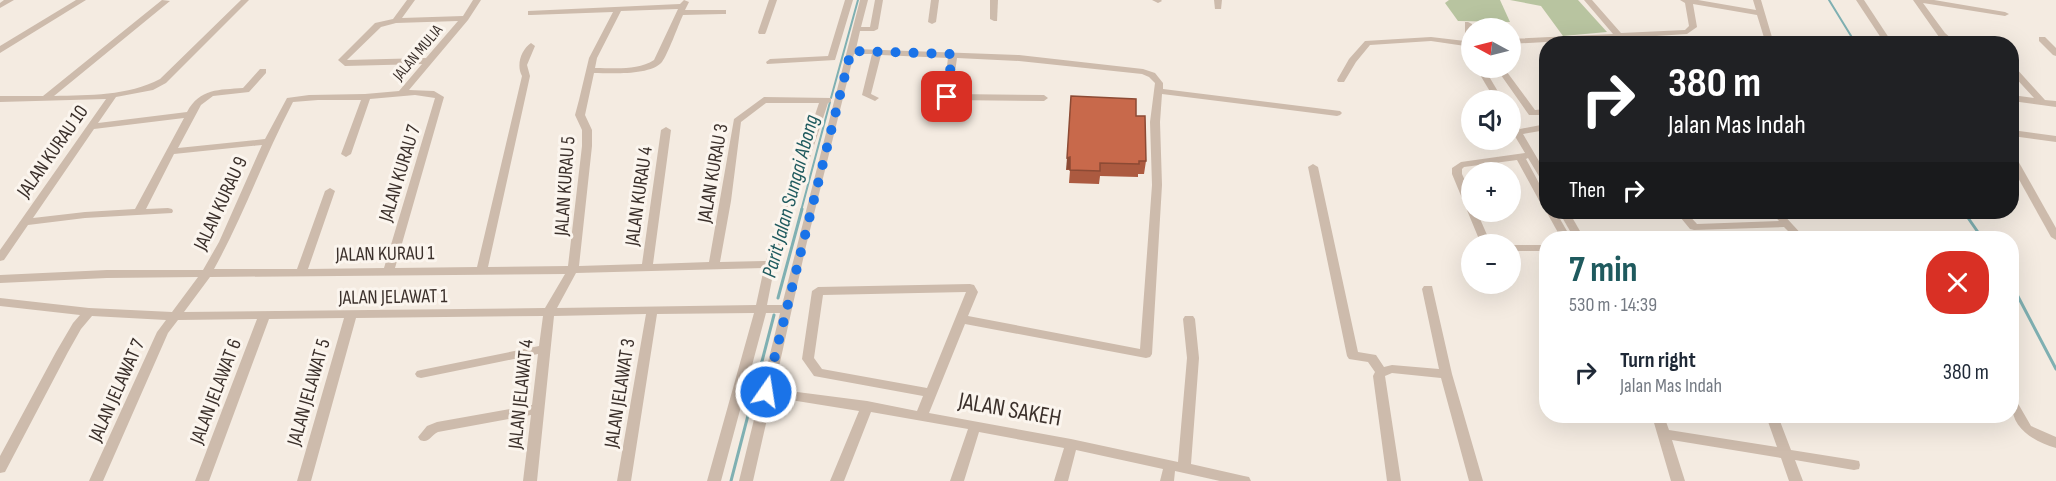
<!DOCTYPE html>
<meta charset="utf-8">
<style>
body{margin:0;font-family:"Sofia Sans Condensed",sans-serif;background:#f2f2f3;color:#1f2937;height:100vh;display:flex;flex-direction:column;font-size:22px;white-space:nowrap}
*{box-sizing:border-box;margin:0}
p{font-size:20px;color:#747a83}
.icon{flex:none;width:33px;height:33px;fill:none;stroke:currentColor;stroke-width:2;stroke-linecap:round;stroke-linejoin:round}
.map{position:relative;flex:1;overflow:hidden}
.panel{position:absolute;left:1539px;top:231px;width:480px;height:192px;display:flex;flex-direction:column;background:#fff;border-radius:24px;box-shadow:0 6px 24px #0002}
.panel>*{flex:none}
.top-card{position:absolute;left:1539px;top:36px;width:480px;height:183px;border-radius:24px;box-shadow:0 6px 24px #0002;background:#202124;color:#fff;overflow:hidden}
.needle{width:39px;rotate:277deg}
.tools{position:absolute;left:1461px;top:18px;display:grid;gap:12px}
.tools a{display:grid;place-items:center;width:60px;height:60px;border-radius:50%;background:#fff;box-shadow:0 6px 24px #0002;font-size:30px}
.pin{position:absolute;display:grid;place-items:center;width:51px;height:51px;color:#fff;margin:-26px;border-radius:12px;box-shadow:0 3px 9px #0006}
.me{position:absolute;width:66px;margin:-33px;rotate:13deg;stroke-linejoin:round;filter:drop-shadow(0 0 4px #0008)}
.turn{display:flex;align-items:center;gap:21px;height:126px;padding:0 30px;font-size:27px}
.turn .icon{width:78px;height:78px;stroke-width:2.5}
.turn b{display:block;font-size:42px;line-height:51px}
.then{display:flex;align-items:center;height:57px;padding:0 30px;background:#0003;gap:12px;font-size:22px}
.round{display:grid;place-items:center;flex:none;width:63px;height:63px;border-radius:24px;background:#f2f2f3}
.headline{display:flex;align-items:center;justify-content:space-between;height:102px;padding:0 30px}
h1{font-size:36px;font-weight:700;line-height:45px;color:#1f5a5e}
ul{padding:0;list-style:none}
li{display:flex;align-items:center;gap:18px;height:78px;padding:0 30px}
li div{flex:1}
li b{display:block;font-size:22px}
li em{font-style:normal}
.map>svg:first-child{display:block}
.green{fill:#b8c4a0}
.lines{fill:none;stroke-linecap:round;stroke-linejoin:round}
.stream-far1{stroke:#7fb0b2;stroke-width:2}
.stream{stroke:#7fb0b2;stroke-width:3}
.minor{fill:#cdbbac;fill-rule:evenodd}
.wall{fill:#ac5a40}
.shaded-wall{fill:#8c4a34}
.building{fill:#c8694b;stroke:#8c4a34;stroke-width:1.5}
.route{stroke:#1a73e8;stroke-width:10;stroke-dasharray:0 18}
.labels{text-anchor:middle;stroke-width:6;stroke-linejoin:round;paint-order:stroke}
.far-street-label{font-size:16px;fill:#3b302b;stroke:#fbf5ee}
.street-label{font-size:20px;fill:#3b302b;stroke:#fbf5ee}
.water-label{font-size:21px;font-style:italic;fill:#1f5a5e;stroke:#fbf5ee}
.near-street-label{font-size:24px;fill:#3b302b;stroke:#fbf5ee}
</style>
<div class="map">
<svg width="2056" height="481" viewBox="0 0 2056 481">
<rect width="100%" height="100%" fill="#f4ebe1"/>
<!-- green -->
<g class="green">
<polygon points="1449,0 1500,0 1510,22 1458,21 1445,3"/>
<polygon points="1510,0 1578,0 1607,32 1563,36 1541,6"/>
</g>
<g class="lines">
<!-- stream-far1 -->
<g class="stream-far1">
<polyline points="1829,0 1856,44"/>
<polyline points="831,98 858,0"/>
<polyline points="801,211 830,102"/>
</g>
<!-- stream -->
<g class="stream">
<polyline points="1964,212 1982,238"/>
<polyline points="2012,285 2056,369"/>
<polyline points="778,298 802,209"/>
<polyline points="731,481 774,315"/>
</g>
<!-- minor -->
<g class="minor">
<polygon points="4,0 14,0 0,8 0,3"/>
<polygon points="76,0 86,0 0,53 0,46"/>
<path d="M162 0 170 1 54 96C89 95 128 96 160 79L241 0H249L166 83 153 90 116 97 98 123 187 112C200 88 219 90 243 88L260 69H266V73L249 92 213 96 201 105 178 148 265 139 287 98 309 95 365 94 399 91 422 64 345 66 338 60 375 23 393 19 407 0H415L402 18 463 16 473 0H481L468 20 409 90 434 91 444 97 395 268 477 267 522 76C516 65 521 50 531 43L535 46 527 65 530 76 488 267 568 266 582 146V130L575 115 579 100 589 58 613 12 531 15H528V11L680 4 684 0 689 2 685 10H726V14H723L683 15C678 26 668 54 662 62 650 76 610 73 594 73L585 115 592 130V146L579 266 642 264 661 130 666 127 671 130 653 264 709 262 734 119 764 97 831 98V102L828 103 775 264 767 305H782L860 0H868L861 27H870L875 0H883L878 29 874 31H860L856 49 1019 55 1143 69 1155 73 1163 83V89L1340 111 1342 113 1340 115 1337 116 1162 94 1160 122 1162 185 1152 354 1150 357 1146 358 965 324 929 413 1071 439 1178 462 1187 358 1183 319 1185 316H1193L1195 319 1199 358 1191 464 1244 476 1249 477 1251 481H1220L1175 471 1174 481H1160L1163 469 1076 450 1068 481H1054L1064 448 979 432 964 481H950L968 429 871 412 844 481H830L859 411 772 397 753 481H739L780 313H766L721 481H707L754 313 657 314 631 481H617L646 314 554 316 537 481H523L531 415 438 432C430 436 429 444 420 440L418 437 427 426 437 422 532 405 538 354 421 378 417 377 415 374 417 371 421 370 539 346 543 316 356 318 311 481H297L344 318 269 319 209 481H195L257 319 178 320 168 333 103 481H89L157 332 166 320 92 316 81 329 68 352 5 472 0 473V456L56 352 73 323 80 315 0 306V298L89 308 172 312 198 277 107 278 0 283V275L107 270H203L219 242 262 145 174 154 146 209 168 208 172 209 173 211 172 213 85 218 28 225 4 260 0 261V250L106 99 0 102V96H43ZM678 9 654 60C637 71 614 68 595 68L597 58 621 11ZM458 21 426 58 347 60 381 27 396 23ZM854 54H872L862 95 875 101 879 98 871 94 881 55 948 58 943 97 947 100 1044 101 1048 98 1044 95 952 94 957 58 1019 61 1142 74 1149 77 1155 83 1150 122 1152 185 1140 349 968 316 978 292 974 285 970 284 818 287 812 291 802 359 814 376 923 396 917 411 867 401 774 389 806 246ZM415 95 435 98 384 268 308 269 335 191 330 188 325 191 297 269H214C244 215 264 157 293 102L318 100H361L341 154 346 157 351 154 370 99ZM766 103H819L766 261 720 262 731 201 741 122ZM184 118 135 209 85 212 33 218 94 129ZM764 268 756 305 557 308 576 273ZM565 274 545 308 184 312 210 277ZM966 292 927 388 822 369 814 358 823 295Z"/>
<polygon points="769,0 777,0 766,32 765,34 759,34 758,32"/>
<polygon points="845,0 853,0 835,60 767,64 766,62 770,59 828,56"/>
<polygon points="931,0 939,0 936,22 932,24 928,22"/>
<polygon points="990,0 998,0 997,21 994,21 990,19"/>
<polygon points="1152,0 1161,0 1162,1 1158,3"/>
<polygon points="1214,0 1222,0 1221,9 1215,9"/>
<polygon points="1584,0 1592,0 1621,33 1685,30 1689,26 1685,3 1680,0 1698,0 1756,10 1753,0 1761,0 1774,44 1766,44 1757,15 1693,4 1697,27 1687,34 1625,38 1630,44 1621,44 1617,38 1510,44 1510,39 1613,34"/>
<polygon points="1856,0 1864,0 1893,44 1885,44"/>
<polygon points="1913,0 1934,0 2005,12 2009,14 2005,16 1923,3 1945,33 1952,39 1948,41 1939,37"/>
<polygon points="1465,22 1468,22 1472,24 1472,47 1431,41 1370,45 1356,62 1344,82 1338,82 1337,80 1349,59 1365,41 1431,37 1465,41"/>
<polygon points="2039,37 2045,37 2056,48 2056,56 2053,55 2039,41"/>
<polygon points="2012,66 2015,67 2045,100 2056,101 2056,107 2012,101 2012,95 2034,98 2012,74"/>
<polygon points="1476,68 1484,68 1503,100 1495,100"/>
<polygon points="1496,68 1504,68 1535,110 1546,109 1546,115 1529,115"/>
<polygon points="1510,116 1513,117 1520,129 1546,124 1546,130 1523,134 1546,173 1546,184 1543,183 1528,158 1526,159 1546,196 1546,207 1541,204 1517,160 1464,167 1462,169 1462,174 1472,196 1472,212 1477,212 1491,244 1481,244 1452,174 1452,168 1461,162 1525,153 1510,128"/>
<polygon points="2012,130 2056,136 2056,142 2012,136"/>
<polygon points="2012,156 2017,159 2056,228 2056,240 2051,237 2012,167"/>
<polygon points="1313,164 1318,167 1358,352 1376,355 1384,367 1392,365 1439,369 1422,289 1424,286 1432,286 1452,374 1483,481 1469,481 1441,378 1392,373 1385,376 1401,481 1387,481 1373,376 1375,372 1368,362 1349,359 1347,356 1308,167"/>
<polygon points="1546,211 1556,212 1571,238 1561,238"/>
<polygon points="1559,212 1569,212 1584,238 1574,238"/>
<polygon points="1676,212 1686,212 1697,224 1779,221 1771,212 1781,212 1805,238 1795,238 1784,227 1694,230 1690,229"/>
<rect x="1510" y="245" width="36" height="6"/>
<path d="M2012 398 2016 400 2031 426 2056 437V448C2031 440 2009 427 2012 398Z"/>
<polygon points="1652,416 1664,416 1669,430 1777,447 1766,416 1778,416 1791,450 1854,460 1859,461 1860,465 1859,469 1854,470 1795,460 1803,481 1789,481 1781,458 1672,440 1685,481 1671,481"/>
</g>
</g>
<!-- wall -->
<polygon class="wall" points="1136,116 1146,161 1144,174 1138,174 1138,177 1100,176 1099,184 1069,183 1070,170 1066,170"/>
<!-- shaded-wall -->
<polygon class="shaded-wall" points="1070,157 1070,169 1066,170 1067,158"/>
<!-- building -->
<polygon class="building" points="1071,96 1136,99 1136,116 1145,116 1146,161 1139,161 1139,164 1100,163 1100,171 1070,170 1070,157 1067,158"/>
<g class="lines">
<!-- route -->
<polyline class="route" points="766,392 851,51 952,54 947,97"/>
</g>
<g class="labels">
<!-- far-street labels -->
<g class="far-street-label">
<text transform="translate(417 52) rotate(-50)" y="6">JALAN MULIA</text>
</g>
<!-- street labels -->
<g class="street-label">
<text transform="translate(52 151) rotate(-55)" y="7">JALAN KURAU 10</text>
<text transform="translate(399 173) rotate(-73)" y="7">JALAN KURAU 7</text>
<text transform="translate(712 173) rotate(-80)" y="7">JALAN KURAU 3</text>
<text transform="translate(564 186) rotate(-86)" y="7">JALAN KURAU 5</text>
<text transform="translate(638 196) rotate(-82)" y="7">JALAN KURAU 4</text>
<text transform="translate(220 203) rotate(-65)" y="7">JALAN KURAU 9</text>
<text transform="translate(385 253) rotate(-1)" y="7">JALAN KURAU 1</text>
<text transform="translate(393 296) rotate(-1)" y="7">JALAN JELAWAT 1</text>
<text transform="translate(116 390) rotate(-66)" y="7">JALAN JELAWAT 7</text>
<text transform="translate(215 391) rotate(-69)" y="7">JALAN JELAWAT 6</text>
<text transform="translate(308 392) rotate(-74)" y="7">JALAN JELAWAT 5</text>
<text transform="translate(619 393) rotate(-81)" y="7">JALAN JELAWAT 3</text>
<text transform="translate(520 394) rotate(-84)" y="7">JALAN JELAWAT 4</text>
</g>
<!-- water labels -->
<g class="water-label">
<text transform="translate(790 196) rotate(-75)" y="7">Parit Jalan Sungai Abong</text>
</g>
<!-- near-street labels -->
<g class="near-street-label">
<text transform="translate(1010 409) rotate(10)" y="8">JALAN SAKEH</text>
</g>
</g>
</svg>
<div class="tools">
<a><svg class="needle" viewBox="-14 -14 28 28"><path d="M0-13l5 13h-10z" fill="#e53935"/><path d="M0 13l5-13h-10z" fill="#747a83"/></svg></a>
<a><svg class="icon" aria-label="sound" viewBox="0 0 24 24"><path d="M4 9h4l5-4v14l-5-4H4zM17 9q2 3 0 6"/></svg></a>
<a>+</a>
<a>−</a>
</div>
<div class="pin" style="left:947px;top:97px;background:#d93025"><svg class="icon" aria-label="arrive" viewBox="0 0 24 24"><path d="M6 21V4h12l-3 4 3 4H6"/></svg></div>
<svg class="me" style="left:766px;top:392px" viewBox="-20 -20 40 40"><circle r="17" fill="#1a73e8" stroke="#fff" stroke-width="3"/><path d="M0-11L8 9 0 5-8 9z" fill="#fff"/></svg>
<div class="top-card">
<div class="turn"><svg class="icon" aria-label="right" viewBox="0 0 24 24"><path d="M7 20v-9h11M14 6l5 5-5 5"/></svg><div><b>380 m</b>Jalan Mas Indah</div></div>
<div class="then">Then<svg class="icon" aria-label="right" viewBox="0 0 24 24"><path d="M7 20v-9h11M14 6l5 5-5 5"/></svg></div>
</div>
<section class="panel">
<div class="headline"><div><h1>7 min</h1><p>530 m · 14:39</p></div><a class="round" style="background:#d93025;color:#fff"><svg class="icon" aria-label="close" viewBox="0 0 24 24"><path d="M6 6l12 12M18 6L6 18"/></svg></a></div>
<ul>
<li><svg class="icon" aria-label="right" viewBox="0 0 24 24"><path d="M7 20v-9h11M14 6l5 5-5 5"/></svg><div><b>Turn right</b><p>Jalan Mas Indah</p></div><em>380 m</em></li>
</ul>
</section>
</div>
